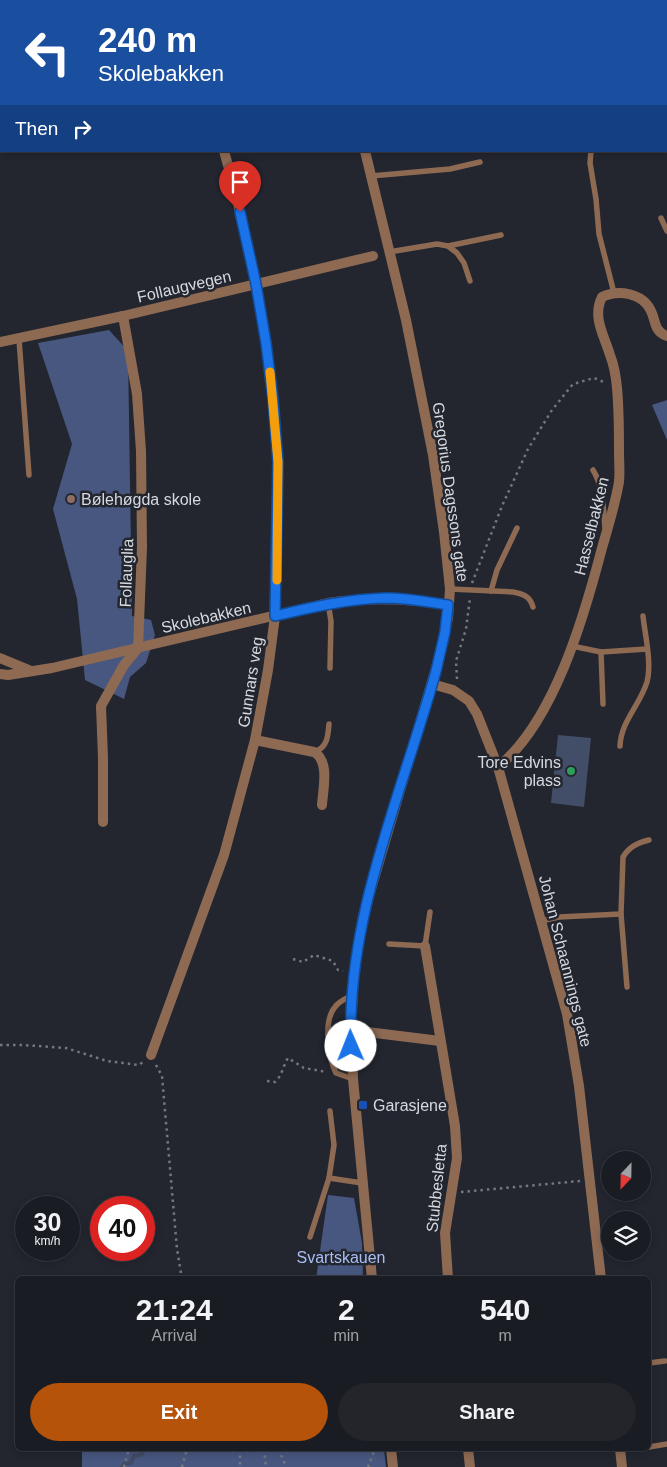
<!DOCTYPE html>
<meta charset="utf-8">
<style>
body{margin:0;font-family:Helvetica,sans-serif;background:#23252b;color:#f1f3f6;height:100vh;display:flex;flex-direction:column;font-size:19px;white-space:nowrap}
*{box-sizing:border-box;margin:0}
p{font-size:16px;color:#9fa1a6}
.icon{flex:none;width:28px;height:28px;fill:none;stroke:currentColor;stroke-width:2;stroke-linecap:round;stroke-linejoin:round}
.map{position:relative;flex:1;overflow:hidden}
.sheet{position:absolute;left:15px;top:1276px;width:636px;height:175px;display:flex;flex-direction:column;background:#1a1c23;border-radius:8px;box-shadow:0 2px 8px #0003,0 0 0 1px #383a41}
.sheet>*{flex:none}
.banner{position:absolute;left:0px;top:0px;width:668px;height:152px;box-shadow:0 2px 8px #0003,0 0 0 1px #383a41;background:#1a4fa0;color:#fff;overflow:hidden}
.needle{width:32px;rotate:202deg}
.controls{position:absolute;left:601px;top:1151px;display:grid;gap:10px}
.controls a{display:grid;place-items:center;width:50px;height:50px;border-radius:50%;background:#1a1c23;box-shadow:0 2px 8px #0003,0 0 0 1px #383a41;font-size:25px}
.speed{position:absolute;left:15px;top:1196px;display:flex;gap:10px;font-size:25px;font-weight:700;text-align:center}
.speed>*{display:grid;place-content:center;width:65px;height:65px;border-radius:50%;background:#1a1c23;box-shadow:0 2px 8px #0003,0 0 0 1px #383a41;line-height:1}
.speed small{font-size:12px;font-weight:400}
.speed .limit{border:8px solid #d22;background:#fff;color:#111}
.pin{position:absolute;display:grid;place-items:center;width:42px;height:42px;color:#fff;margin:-51px -21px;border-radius:50% 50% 50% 0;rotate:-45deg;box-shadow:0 0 5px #0007}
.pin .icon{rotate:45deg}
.me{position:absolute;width:55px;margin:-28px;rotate:359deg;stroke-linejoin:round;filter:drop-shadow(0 0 4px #0008)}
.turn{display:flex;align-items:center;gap:18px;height:105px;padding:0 15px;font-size:22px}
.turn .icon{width:65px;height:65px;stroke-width:2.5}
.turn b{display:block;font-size:35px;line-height:42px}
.then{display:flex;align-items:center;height:48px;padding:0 15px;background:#0003;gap:10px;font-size:19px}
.eta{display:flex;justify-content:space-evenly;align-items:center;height:85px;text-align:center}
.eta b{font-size:30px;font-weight:800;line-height:35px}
.button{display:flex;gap:10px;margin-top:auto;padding:10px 15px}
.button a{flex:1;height:58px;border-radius:30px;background:#b45309;color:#fff;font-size:20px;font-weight:800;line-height:58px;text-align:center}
.button a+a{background:#23252b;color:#f1f3f6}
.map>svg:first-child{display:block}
.green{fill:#424d67}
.forest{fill:#47577f}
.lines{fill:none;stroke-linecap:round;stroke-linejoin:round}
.stream{stroke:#414b63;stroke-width:4}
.path{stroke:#74777e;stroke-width:2.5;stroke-dasharray:2.5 4;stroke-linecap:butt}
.service{stroke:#8e6a53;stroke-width:5.5}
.minor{stroke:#8e6a53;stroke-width:10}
.tertiary{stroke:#8e6a53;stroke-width:10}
.route-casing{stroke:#114b97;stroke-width:12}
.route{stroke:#1a73e8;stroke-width:9}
.slow{stroke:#f59e0b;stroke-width:9}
.education-dot{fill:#8d6e63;stroke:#23262f;stroke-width:2}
.leisure-dot{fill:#2e9e5b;stroke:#23262f;stroke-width:2}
.transit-dot{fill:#1a4fb4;stroke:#23262f;stroke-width:2}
.labels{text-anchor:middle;stroke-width:5;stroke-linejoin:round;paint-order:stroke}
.street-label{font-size:16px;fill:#d6d9de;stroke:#23262f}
.poi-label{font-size:16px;fill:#d6d9de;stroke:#23262f;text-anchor:start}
.park-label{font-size:16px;fill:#a9bff4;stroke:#23262f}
</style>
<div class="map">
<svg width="667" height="1467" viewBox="0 0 667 1467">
<rect width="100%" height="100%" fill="#23262f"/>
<!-- green -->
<polygon class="green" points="558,735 591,738 584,807 551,803"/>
<!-- forest -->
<g class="forest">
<polygon points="109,330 128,351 132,616 151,620 155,635 146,663 130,677 124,699 85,680 77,599 53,509 72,444 38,343"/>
<polygon points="667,400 667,440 652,405"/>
<polygon points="328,1195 354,1198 362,1243 363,1279 316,1279"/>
<polygon points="82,1449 384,1449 386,1467 82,1467"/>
</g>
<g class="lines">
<!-- stream -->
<polyline class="stream" points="122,1467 124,1464 131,1463 134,1456 141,1455 145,1449"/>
<!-- path -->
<g class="path">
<polyline points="472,583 502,506 528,449 552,410 573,384 594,378 606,383"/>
<polyline points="457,679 456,661 466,629 470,598"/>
<polyline points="293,959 303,962 314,955 333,961 338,970 343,971"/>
<polyline points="0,1045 23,1045 66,1048 107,1061 139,1065 144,1061"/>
<polyline points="156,1065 162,1076 177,1249 182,1279"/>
<path d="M267 1081 275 1082C282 1076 283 1066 288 1058L304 1068 327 1072"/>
<polyline points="461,1192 580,1181"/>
<polyline points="240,1449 240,1467"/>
<polyline points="264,1449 266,1467"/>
<polyline points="281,1449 280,1452 286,1467"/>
<polyline points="124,1467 129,1449"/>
<polyline points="182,1467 187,1449"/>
<polyline points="368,1467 375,1449"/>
</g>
<!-- service -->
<g class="service">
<polyline points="159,1 160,0"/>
<polyline points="591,151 590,163 596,199 599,234 614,293"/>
<polyline points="371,176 450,169 480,162"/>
<polyline points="661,218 667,231"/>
<polyline points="448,246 501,235"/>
<polyline points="389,252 437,244 448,246 457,253 464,263 470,281"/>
<polyline points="19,339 29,475"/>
<path d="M593 470C604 488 603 508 605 528"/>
<path d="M450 589 513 592C523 594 530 596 533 607"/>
<polyline points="491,591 497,570 517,528"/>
<polyline points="328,603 331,621 330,668"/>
<polyline points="572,646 601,652 647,649"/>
<polyline points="601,652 603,704"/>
<path d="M620 746C621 721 640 705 647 682 652 663 645 635 643 616"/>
<path d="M314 752C327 748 328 737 329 724"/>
<polyline points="541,921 559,917 621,914"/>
<polyline points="389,944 425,946 430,912"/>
<path d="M627 987 621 914 623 857C629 847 637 843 649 840"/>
<path d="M351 996C345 999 339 1001 335 1007 323 1021 328 1057 336 1073L353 1079"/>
<polyline points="329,1178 362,1183"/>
<polyline points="310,1237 329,1178 334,1145 330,1111"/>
<polyline points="649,1363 665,1361"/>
<polyline points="649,1447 667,1444"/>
</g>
<!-- minor -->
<g class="minor">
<polyline points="167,0 168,1"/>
<polyline points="0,342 123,316 373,256"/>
<polyline points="0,658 29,670"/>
<path d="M0 674 8 675 52 668 328 603C370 597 406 598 448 605"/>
<polyline points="432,684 453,690 469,701 477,714 498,767 567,1014 579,1086 601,1279"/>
<path d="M255 740 314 752C330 761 323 789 322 805"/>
<path d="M498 767C554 722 584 617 602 548 608 527 615 505 619 482 620 473 619 462 619 452 619 431 619 409 617 388 616 377 614 365 610 355 604 335 592 317 602 297 618 289 643 293 651 311 656 321 654 332 667 336"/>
<polyline points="103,822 103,758 101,706 124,665 138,648 142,547 141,451 137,394 123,316"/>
<polyline points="425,946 455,1126 457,1158 445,1233 448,1279"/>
<polyline points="351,1030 440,1041"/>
<polyline points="151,1055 224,855 255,740 268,670 275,616 278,462 273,399 266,343 256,284 236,194 224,151"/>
<polyline points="468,1449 470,1467"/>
<polyline points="620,1449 622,1467"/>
</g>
<!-- tertiary -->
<g class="tertiary">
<polyline points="317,0 317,1"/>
<polyline points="365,151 406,320 433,455 444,532 450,589 448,618 439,658 363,916 354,972 351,1030 353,1079 372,1279"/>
<polyline points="391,1449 393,1467"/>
</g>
</g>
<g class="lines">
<!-- route casing -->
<g class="route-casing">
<path id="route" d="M240 212 256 284 266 343 273 399 278 462 275 616C312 607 348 599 386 598 407 598 428 602 448 605L445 632 436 671C402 794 346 917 351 1046"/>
</g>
<!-- route -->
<use href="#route" class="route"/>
<!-- slow -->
<polyline class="slow" points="270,372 278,462 277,580"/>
</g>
<!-- markers -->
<circle class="education-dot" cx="71" cy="499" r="5"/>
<circle class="leisure-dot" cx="571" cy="771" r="5"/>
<rect class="transit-dot" x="358" y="1100" width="10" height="10" rx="2.5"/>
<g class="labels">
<!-- street labels -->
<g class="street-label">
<text transform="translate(184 286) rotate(-13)" y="6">Follaugvegen</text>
<text transform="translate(451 492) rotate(82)" y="6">Gregorius Dagssons gate</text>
<text transform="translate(591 526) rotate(-76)" y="6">Hasselbakken</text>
<text transform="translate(126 573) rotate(-88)" y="6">Follauglia</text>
<text transform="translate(206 617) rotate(-13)" y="6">Skolebakken</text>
<text transform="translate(250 682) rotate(-81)" y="6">Gunnars veg</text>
<text transform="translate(566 961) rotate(76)" y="6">Johan Schaannings gate</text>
<text transform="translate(436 1188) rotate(-84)" y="6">Stubbesletta</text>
</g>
<!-- poi labels -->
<g class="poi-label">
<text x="81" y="505">Bølehøgda skole</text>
<text x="561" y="768" text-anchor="end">Tore Edvins<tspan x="561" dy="18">plass</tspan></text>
<text x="373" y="1111">Garasjene</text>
</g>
<!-- park labels -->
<g class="park-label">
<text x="341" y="1263">Svartskauen</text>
</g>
</g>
</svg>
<div class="controls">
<a><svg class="needle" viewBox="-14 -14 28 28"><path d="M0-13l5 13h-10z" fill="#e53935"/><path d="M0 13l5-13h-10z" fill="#9fa1a6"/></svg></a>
<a><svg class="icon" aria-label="layers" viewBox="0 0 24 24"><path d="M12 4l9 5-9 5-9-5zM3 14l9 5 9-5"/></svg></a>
</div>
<div class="speed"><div>30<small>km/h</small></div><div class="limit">40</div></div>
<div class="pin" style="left:240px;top:212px;background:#d93025"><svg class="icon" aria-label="arrive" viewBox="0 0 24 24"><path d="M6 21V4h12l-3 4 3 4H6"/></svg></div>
<svg class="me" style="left:351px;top:1046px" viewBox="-20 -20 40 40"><circle r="19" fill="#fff"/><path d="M0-13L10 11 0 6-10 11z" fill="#1a73e8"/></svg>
<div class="banner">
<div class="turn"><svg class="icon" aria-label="left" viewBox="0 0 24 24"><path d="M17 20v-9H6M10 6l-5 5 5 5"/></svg><div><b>240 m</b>Skolebakken</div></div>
<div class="then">Then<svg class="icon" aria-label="right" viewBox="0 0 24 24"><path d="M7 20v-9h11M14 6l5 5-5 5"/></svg></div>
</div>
<section class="sheet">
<div class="eta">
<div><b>21:24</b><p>Arrival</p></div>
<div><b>2</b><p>min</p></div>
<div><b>540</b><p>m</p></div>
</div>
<div class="button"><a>Exit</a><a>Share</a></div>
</section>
</div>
